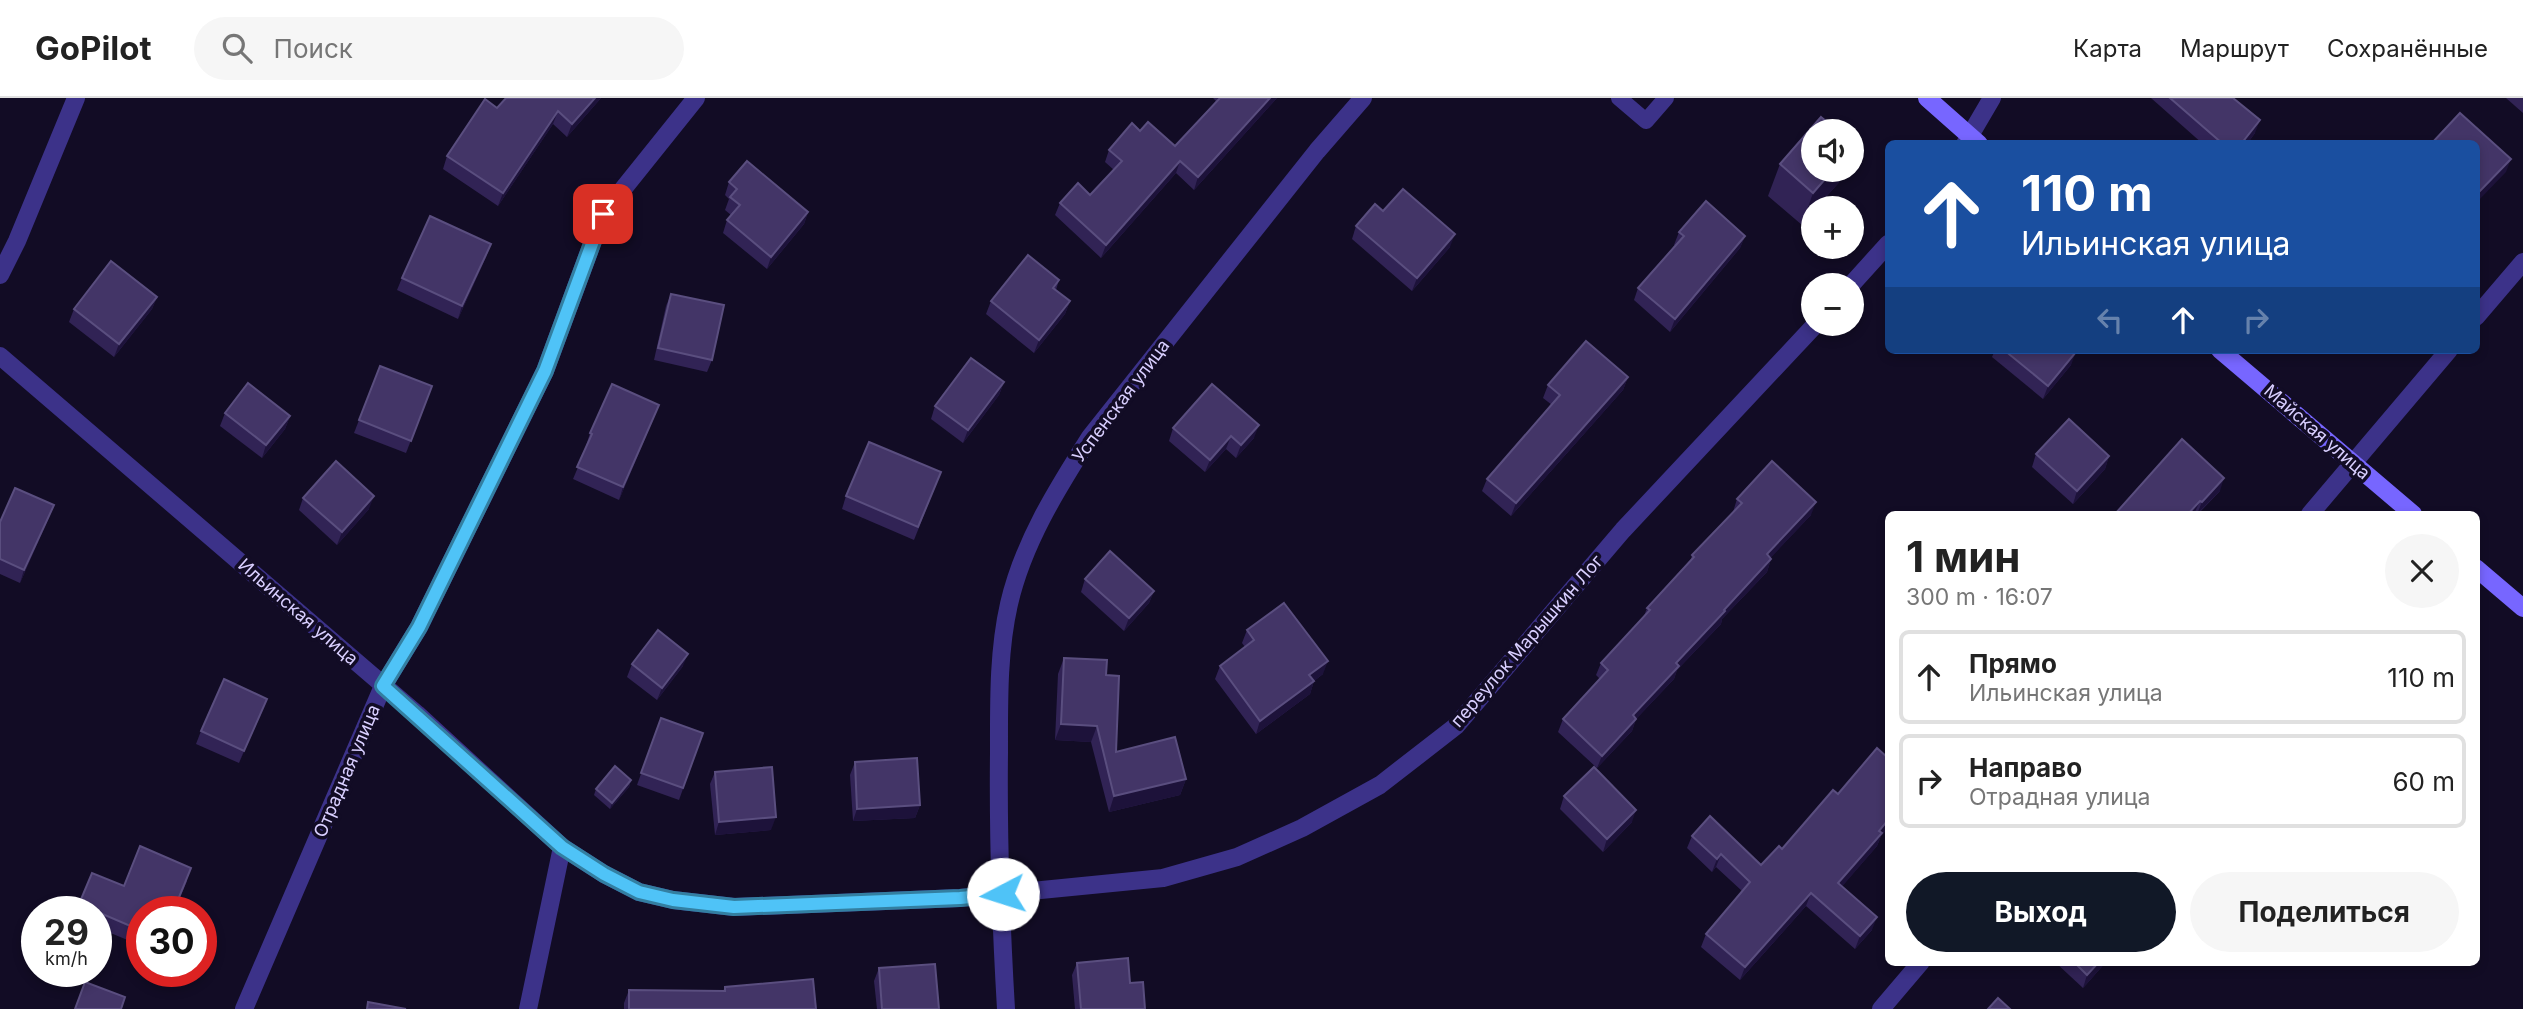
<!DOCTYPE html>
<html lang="ru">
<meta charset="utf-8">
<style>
body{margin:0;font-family:Inter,sans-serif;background:#f6f6f6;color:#222;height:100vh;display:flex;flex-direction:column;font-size:26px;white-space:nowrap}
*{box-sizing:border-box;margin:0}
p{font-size:23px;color:#767676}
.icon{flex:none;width:38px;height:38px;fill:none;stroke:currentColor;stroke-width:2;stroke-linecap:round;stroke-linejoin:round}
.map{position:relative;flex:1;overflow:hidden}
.side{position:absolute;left:1885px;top:413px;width:595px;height:455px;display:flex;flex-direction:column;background:#fff;border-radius:10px;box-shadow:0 4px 10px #0003}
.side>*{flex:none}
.guide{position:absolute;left:1885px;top:42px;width:595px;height:214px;border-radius:10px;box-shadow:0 4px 10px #0003;background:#1a4fa0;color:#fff;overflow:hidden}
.buttons{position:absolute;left:1801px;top:21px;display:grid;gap:14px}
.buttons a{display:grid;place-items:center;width:63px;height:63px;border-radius:50%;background:#fff;box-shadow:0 4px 10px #0003;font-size:35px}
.speed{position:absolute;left:21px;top:798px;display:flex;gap:14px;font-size:35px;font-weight:700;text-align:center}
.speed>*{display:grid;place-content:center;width:91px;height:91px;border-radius:50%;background:#fff;box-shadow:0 4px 10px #0003;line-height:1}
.speed small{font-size:18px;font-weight:400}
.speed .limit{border:10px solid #d22;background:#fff;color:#111}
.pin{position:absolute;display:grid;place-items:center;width:60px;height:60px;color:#fff;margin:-30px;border-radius:14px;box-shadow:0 4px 10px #0006}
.me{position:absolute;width:77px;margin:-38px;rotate:265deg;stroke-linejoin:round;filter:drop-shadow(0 0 5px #0008)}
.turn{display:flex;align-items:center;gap:24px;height:147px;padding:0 21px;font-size:32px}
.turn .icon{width:91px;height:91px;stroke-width:2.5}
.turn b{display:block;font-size:49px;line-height:60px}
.lanes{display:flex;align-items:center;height:66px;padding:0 21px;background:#0003;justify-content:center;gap:35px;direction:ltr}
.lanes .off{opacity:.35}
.round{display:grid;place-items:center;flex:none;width:74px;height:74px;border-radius:37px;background:#f6f6f6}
.overview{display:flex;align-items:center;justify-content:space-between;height:119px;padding:0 21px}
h1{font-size:42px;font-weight:700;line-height:52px}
.action{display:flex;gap:14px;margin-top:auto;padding:14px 21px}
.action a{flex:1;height:80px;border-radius:42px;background:#111827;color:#fff;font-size:28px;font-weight:700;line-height:80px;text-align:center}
.action a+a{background:#f6f6f6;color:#222}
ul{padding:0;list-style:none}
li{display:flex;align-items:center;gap:21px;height:94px;margin:0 14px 10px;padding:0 7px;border:4px solid #e0e0e0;border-radius:10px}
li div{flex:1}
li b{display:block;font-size:26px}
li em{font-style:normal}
header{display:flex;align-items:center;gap:42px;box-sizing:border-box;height:98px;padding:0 35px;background:#fff;border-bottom:2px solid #e0e0e0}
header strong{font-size:33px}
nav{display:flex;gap:38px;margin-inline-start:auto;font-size:24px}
.search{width:490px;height:63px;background:#f6f6f6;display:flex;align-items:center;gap:18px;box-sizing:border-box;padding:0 24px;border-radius:38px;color:#767676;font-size:26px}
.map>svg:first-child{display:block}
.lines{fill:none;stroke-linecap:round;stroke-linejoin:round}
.lane{stroke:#3c3289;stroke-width:16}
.street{stroke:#3c3289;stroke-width:18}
.secondary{stroke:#76f;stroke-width:18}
.wall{fill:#312355}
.shaded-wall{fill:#1d123a}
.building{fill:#433567;stroke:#5a4e7f;stroke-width:2}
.route-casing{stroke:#337fa1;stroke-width:18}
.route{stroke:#4fc3f7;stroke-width:12}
.labels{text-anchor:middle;stroke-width:7;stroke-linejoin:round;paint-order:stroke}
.street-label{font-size:18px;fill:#d9cfff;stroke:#120c25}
</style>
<header>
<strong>GoPilot</strong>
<div class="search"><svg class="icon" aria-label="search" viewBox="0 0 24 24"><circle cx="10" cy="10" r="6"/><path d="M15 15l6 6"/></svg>Поиск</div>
<nav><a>Карта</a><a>Маршрут</a><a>Сохранённые</a></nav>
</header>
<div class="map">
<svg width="2523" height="911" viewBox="0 0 2523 911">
<rect width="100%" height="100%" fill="#120c25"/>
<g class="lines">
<!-- lane -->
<polyline class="lane" points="1619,0 1646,23 1666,0"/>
<!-- street -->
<g class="street">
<polyline points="1965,46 1992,0"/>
<polyline points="0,177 17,143 76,0"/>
<polyline points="1851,187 1888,146"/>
<polyline points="2476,219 2523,164"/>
<polyline points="0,258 417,616 562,749 604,776 639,794 673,802 734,809 960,800 1163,780 1237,759 1302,730 1380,687 1456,628 1623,432 1816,226"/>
<polyline points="2310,416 2449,252"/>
<polyline points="244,911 383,588 419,529 545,273 603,116 696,0"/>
<polyline points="528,911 562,749"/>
<path d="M1006 911C1001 826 998 740 999 655 999 606 998 554 1009 506 1023 445 1057 391 1090 339L1317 53 1363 0"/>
<polyline points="1881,911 1921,864"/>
</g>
<!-- secondary -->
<g class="secondary">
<polyline points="1927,0 1979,46"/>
<polyline points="2220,252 2413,416"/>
<polyline points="2476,470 2523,510"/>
</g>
</g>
<!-- wall -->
<g class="wall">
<polygon points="506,0 601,0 567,39 553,26 498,108 443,71 447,58 497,10"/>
<polygon points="1213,0 1277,0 1194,92 1176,75 1101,160 1055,117 1060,105 1090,97 1114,72 1105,64 1109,52 1175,48 1216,3"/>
<polygon points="2151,0 2233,0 2255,35 2247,46 2203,46"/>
<polygon points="2506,0 2523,0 2523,15"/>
<polygon points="1780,66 1843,80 1816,110 1813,110 1802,127 1768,98"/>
<polygon points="729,84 808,114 804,126 767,171 723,135 727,122 731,117 725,112 729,101 725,97"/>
<polygon points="1383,113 1450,149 1412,193 1352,141 1356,128"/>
<polygon points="1679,134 1745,138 1740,150 1670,234 1634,202 1638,190 1675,147 1674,147"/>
<polygon points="491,146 486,159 458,221 397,192 402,180"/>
<polygon points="1059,182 1056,192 1070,203 1065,216 1034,255 986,216 991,203"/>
<polygon points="671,196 712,262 707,274 654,262 666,208"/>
<polygon points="157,199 152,211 114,259 69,224 74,211"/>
<polygon points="1995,252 2073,252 2071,267 2043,301 1992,259"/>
<polygon points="380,268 432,288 406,355 354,335"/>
<polygon points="1628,279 1623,292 1511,418 1482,393 1487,381 1552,307 1543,300 1548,287"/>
<polygon points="1004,284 999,297 963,345 931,321 935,308"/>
<polygon points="659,307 619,402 573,381 587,348 586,348 590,335"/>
<polygon points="225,315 290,318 285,331 262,360 220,328"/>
<polygon points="1173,330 1254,340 1236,360 1226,351 1205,374 1169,343"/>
<polygon points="2036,356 2109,358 2105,371 2073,406 2032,369"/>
<polygon points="941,374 914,442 842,411 846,398"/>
<polygon points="2220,393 2198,416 2195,415 2194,416 2115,416"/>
<polygon points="303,400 369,411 337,447 299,412"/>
<polygon points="1737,401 1811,417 1770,460 1771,461 1767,474 1722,521 1721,526 1677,572 1674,581 1636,621 1632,633 1597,670 1558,634 1563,621 1600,581 1596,577 1601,565 1644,518 1647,510 1690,464 1692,457 1733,414"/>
<polygon points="54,407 20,485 0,476 0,424"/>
<polygon points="1085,481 1154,493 1149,505 1124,533 1081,494"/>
<polygon points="1247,532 1323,576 1314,583 1310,596 1256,636 1215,581 1220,568 1245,549 1242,545"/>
<polygon points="1064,560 1106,577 1116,654 1186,681 1180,697 1109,714 1091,644 1055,642 1058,576"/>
<polygon points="632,566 683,568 657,602 627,579"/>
<polygon points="267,601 239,665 196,646 201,633"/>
<polygon points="661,620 703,635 679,702 637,687"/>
<polygon points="1888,660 1888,730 1881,738 1877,748 1842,788 1872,832 1855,851 1806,808 1740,882 1701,849 1706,836 1742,793 1716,769 1712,774 1687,750 1692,738 1761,767 1782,751 1838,696"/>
<polygon points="855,664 920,707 915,720 853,723 850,677"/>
<polygon points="715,674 771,732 715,737 710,686"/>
<polygon points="631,682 629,689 610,711 594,697 596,691"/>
<polygon points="1564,698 1632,724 1603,754 1560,711"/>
<polygon points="92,775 124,788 187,783 174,814 142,814 142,848 96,829 96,814 76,814"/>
<polygon points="2055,864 2106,864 2083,890"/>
<polygon points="1077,865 1130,885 1145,911 1075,911 1072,877"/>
<polygon points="879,870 939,911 877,911 874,883"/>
<polygon points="725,889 816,911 624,911 624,905 629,892 723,893"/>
</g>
<!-- shaded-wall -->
<g class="shaded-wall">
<polygon points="595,0 601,0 567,39 572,26"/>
<polygon points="1270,0 1277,0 1194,92 1198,79"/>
<polygon points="558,13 553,26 498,108 503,95"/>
<polygon points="2260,22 2255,35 2247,46 2241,46"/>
<polygon points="2511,61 2506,74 2476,105 2476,97"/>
<polygon points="1180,63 1176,75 1101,160 1106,147"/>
<polygon points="1833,72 1845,72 1843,80 1816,110 1813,110 1813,114 1802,127 1813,95"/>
<polygon points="808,114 804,126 767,171 771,159"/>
<polygon points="1455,136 1450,149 1412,193 1417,180"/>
<polygon points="1745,138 1740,150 1670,234 1675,221"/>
<polygon points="491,146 486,159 458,221 462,208"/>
<polygon points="157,199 152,211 114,259 119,246"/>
<polygon points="1070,203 1065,216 1034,255 1039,242"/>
<polygon points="2076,254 2071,267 2043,301 2048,288"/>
<polygon points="1628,279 1623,292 1511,418 1516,405"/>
<polygon points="1004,284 999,297 963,345 968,332"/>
<polygon points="659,307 654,320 619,402 623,389"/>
<polygon points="290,318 285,331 262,360 266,347"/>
<polygon points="1259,327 1254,340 1236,360 1241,347"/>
<polygon points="1231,338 1226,351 1205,374 1210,362"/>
<polygon points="2109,358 2105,371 2073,406 2077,393"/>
<polygon points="2224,380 2220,393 2197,416 2202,404"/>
<polygon points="374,398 369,411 337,447 342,434"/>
<polygon points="2200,403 2194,416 2188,416"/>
<polygon points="1816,404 1811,417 1762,469 1767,456"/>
<polygon points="54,407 49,420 20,485 24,472"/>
<polygon points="1771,461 1767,474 1722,521 1721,526 1677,572 1674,581 1636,621 1632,633 1597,670 1602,658 1633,617 1676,565 1724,512"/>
<polygon points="1154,493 1149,505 1124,533 1129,520"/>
<polygon points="688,556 683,568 657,602 662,590"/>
<polygon points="1328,563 1323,576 1305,590 1309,577"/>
<polygon points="1314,583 1310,596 1256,636 1260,623"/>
<polygon points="267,601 262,614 239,665 244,653"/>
<polygon points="1061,626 1097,628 1091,644 1055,642"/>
<polygon points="1186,681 1180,697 1109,714 1114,698"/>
<polygon points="631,682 629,689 610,711 612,705"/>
<polygon points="920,707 915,720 853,723 857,711"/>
<polygon points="1636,712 1632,724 1603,754 1607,741"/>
<polygon points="776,719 771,732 715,737 719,724"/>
<polygon points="1888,722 1888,730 1881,738 1877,748 1834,798 1838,785"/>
<polygon points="1721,756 1716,769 1712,774 1717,761"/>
<polygon points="1811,795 1806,808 1740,882 1745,869"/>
<polygon points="1877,819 1872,832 1855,851 1860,838"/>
<polygon points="2099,864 2106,864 2083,890 2087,877"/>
</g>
<!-- building -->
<g class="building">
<polygon points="506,0 595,0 572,26 558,13 503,95 447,58 485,1 497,10"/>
<polygon points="1220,0 1270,0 1198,79 1180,63 1106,147 1060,105 1078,85 1090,97 1122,63 1109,52 1132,25 1140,33 1148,24 1175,48"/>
<polygon points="2170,0 2233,0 2260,22 2241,46 2223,46"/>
<polygon points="2460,15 2511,61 2476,97 2476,46 2431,46"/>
<polygon points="1821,19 1838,33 1813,33 1813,72 1833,72 1813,95 1780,66"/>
<polygon points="747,63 808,114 771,159 727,122 740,107 730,99 737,91 729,84"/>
<polygon points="1403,91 1455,136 1417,180 1356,128 1375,106 1383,113"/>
<polygon points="1706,103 1745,138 1675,221 1638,190 1684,138 1679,134"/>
<polygon points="430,118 491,146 462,208 402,180"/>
<polygon points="1028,157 1059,182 1053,190 1070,203 1039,242 991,203"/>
<polygon points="111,163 157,199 119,246 74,211"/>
<polygon points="671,196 724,207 712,262 658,250"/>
<polygon points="1586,243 1628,279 1516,405 1487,381 1560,297 1548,287"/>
<polygon points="2004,252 2073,252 2076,254 2048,288"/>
<polygon points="971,260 1004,284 968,332 935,308"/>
<polygon points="380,268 432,288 411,343 359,322"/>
<polygon points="248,285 290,318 266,347 225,315"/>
<polygon points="612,286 659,307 623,389 577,369 592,336 590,335"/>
<polygon points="1212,286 1259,327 1241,347 1231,338 1210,362 1173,330"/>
<polygon points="2069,321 2109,358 2077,393 2036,356"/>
<polygon points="2182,341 2224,380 2202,404 2200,403 2188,416 2115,416"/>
<polygon points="869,344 941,374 918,429 846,398"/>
<polygon points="336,363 374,398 342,434 303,400"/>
<polygon points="1772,363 1816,404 1767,456 1771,461 1724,512 1725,513 1676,565 1679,568 1633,617 1636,621 1602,658 1563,621 1608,572 1601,565 1650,512 1647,510 1694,459 1692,457 1742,405 1737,401"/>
<polygon points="15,390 54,407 24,472 0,461 0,424"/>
<polygon points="1110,453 1154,493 1129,520 1085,481"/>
<polygon points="1284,505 1328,563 1309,577 1314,583 1260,623 1220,568 1254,542 1247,532"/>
<polygon points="658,532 688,556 662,590 632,566"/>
<polygon points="1064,560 1107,562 1106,577 1119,578 1116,654 1175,639 1186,681 1114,698 1097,628 1061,626"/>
<polygon points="224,581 267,601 244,653 201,633"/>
<polygon points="661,620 703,635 683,690 641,675"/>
<polygon points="1877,650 1888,660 1888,722 1879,733 1882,735 1838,785 1877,819 1860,838 1811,795 1745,869 1706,836 1750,784 1721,756 1717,761 1692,738 1710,718 1761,767 1779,748 1782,751 1833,692 1838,696"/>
<polygon points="917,660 920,707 857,711 855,664"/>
<polygon points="615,668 631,682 612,705 596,691"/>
<polygon points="772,669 776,719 719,724 715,674"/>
<polygon points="1594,669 1636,712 1607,741 1564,698"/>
<polygon points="140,748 191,770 173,814 142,814 142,833 79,806 92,775 124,788"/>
<polygon points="1128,860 1130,885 1143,884 1145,911 1081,911 1077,865"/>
<polygon points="2074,864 2099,864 2087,877"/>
<polygon points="935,866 939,911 882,911 879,870"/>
<polygon points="813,881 816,911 629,911 629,892 725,893 725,889"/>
<polygon points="85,884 125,899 121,911 75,911"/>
<polygon points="1998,900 2010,911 1988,911"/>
<polygon points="368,904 406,911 367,911"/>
</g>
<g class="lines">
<!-- route casing -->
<g class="route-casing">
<polyline id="route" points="603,116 545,273 419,529 383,588 562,749 604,776 639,794 673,802 734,809 960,800 1003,796"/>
</g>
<!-- route -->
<use href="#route" class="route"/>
</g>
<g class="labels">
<!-- street labels -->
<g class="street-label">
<text transform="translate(1121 303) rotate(-53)" y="6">Успенская улица</text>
<text transform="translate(2317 334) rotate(41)" y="6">Майская улица</text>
<text transform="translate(298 514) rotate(41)" y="6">Ильинская улица</text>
<text transform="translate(1527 543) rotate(-49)" y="6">переулок Марышкин Лог</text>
<text transform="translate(347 673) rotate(-67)" y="6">Отрадная улица</text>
</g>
</g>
</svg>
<div class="buttons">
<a><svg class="icon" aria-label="sound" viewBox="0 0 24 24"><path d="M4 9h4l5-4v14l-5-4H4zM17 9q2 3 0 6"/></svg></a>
<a>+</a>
<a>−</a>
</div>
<div class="speed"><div>29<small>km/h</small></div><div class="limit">30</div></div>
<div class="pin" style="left:603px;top:116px;background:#d93025"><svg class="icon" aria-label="arrive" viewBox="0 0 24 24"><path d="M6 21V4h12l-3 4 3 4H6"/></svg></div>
<svg class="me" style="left:1003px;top:796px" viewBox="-20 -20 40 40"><circle r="19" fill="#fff"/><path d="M0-13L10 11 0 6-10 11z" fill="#4fc3f7"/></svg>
<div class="guide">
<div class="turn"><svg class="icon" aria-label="ahead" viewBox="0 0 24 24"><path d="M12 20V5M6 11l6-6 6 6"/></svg><div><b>110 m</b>Ильинская улица</div></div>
<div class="lanes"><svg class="icon off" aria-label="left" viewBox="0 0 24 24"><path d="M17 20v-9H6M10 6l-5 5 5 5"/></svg><svg class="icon" aria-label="ahead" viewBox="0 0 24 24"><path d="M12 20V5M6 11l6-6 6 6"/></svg><svg class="icon off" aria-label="right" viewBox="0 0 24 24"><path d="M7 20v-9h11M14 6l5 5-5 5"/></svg></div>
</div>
<section class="side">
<div class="overview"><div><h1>1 мин</h1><p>300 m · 16:07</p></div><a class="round"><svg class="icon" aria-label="close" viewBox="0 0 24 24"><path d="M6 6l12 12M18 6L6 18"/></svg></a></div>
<ul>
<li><svg class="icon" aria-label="ahead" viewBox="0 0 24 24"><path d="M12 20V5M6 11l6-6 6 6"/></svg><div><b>Прямо</b><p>Ильинская улица</p></div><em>110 m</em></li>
<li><svg class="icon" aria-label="right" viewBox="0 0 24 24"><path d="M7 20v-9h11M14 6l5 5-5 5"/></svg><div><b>Направо</b><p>Отрадная улица</p></div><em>60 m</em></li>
</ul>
<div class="action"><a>Выход</a><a>Поделиться</a></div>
</section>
</div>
